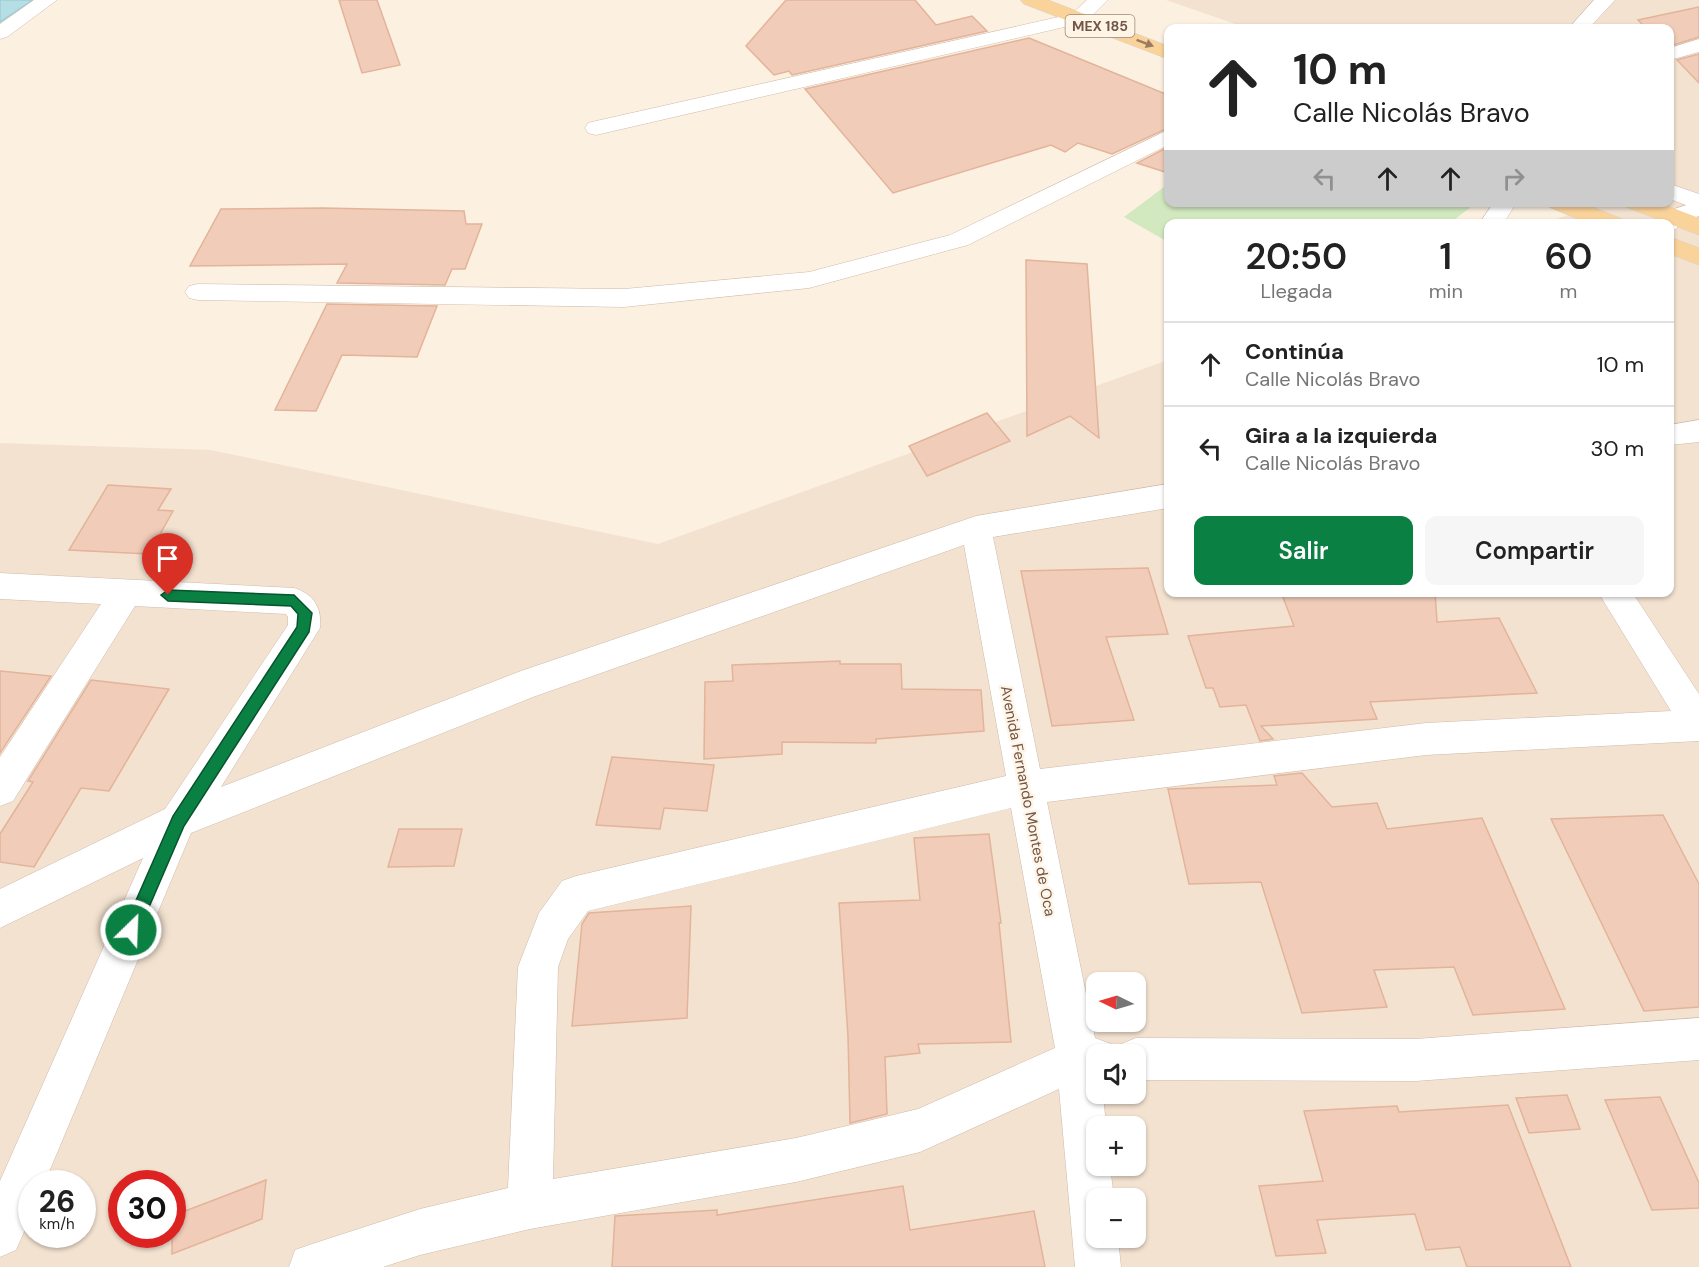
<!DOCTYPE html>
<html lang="es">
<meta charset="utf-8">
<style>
body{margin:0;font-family:"DM Sans",sans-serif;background:#f6f6f6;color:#222;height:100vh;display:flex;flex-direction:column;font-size:22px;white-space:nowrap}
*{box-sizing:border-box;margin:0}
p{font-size:20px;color:#767676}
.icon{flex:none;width:33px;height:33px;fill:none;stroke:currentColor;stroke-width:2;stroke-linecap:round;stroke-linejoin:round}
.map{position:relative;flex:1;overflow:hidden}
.sheet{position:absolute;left:1164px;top:219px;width:510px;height:378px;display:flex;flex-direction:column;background:#fff;border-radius:12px;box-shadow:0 2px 4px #0004}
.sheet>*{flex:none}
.top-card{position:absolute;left:1164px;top:24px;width:510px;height:183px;border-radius:12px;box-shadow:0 2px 4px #0004;background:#fff;color:#222;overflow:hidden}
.needle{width:39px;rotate:275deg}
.controls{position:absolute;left:1086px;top:972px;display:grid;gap:12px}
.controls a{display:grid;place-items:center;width:60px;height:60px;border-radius:12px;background:#fff;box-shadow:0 2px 4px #0004;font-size:30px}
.speed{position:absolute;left:18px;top:1170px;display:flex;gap:12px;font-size:30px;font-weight:700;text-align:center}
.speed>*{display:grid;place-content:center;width:78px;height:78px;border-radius:50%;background:#fff;box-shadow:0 2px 4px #0004;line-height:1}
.speed small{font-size:15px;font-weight:400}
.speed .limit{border:9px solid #d22;background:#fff;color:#111}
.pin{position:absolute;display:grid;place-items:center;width:51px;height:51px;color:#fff;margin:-62px -26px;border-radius:50% 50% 50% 0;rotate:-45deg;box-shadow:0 0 6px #0007}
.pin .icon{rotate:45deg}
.me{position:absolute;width:66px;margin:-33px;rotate:24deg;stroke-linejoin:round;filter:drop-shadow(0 0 4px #0008)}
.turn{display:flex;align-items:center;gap:21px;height:126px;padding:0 30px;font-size:27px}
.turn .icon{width:78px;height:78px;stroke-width:2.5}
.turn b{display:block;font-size:42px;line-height:51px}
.lanes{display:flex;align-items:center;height:57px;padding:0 30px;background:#0003;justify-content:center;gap:30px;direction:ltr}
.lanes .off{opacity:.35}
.eta{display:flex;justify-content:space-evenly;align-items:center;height:102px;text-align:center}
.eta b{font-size:36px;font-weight:600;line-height:42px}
.primary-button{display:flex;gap:12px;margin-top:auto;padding:12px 30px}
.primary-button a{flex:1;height:69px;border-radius:12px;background:#0b8043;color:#fff;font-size:24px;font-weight:600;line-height:69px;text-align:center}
.primary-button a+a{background:#f6f6f6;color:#222}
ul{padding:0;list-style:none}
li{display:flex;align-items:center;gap:18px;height:84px;padding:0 30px;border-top:2px solid #e0e0e0}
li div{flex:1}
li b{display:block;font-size:22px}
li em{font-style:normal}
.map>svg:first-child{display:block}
.residential{fill:#f3e2d0;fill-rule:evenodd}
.green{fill:#d2e9c0}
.water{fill:#b6dfe5;stroke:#9dcfd6;stroke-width:1.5}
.building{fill:#f1cdb9;stroke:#e3b39a;stroke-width:1.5}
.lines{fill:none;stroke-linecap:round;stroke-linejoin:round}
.pedestrian-casing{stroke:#cfbaab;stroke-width:1}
.minor-casing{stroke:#cfbaab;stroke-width:1}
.tertiary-casing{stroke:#cfbaab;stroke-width:1}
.primary-casing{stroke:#d8d0cc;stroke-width:1}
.pedestrian{fill:#fff;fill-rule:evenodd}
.minor{fill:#fff;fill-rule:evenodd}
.tertiary{fill:#fff;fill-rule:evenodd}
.primary{fill:#fad39a;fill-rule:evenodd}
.oneway{fill:#9b7c61}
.route{fill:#0b8043;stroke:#07532c;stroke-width:1.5}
.labels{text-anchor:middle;stroke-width:5;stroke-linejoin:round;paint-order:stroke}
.shield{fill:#fff5e7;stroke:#9c8678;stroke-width:1.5}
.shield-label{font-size:14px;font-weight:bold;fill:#725648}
.street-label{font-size:15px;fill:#725648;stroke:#fff5e7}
</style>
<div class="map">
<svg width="1699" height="1267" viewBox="0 0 1699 1267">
<rect width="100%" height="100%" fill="#fcf0e1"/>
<!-- residential -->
<path class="residential" d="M1166 0H1699V1267H0V443L211 450 658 544 1168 360V592H1670V224L1545 223 1603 203 1670 202V28H1247ZM1096 982H1136V1022H1096ZM1096 1054H1136V1094H1096ZM1096 1126H1136V1166H1096ZM32 1184H82V1234H32ZM122 1184H172V1234H122ZM1096 1198H1136V1238H1096Z"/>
<!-- green -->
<polygon class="green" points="1168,184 1168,202 1476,203 1450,223 1168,224 1168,242 1124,217"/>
<!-- water -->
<polygon class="water" points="0,0 33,0 0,22"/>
<!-- building -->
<g class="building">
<polygon points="339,0 377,0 400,65 362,73"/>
<polygon points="786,0 915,0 936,25 972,16 987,31 792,75 789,71 774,75 746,46"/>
<polygon points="1699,7 1699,37 1670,46 1670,28 1646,28 1638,20"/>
<polygon points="1029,38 1168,95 1168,128 1112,154 1078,143 1065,152 1051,145 893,193 805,89"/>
<polygon points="1699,54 1699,83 1677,60"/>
<polygon points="1168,147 1168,173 1137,163"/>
<polygon points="322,208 464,211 466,224 482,224 465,269 452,269 445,285 337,283 347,264 190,266 221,209"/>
<polygon points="1026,260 1087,264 1099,438 1070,416 1027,436"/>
<polygon points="327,304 437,306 417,357 342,355 316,411 275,410"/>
<polygon points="987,413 1010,441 927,476 909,446"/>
<polygon points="108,485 171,489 158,510 173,511 149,554 69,550"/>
<polygon points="1148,568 1168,634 1106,637 1134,720 1052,726 1021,571"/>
<polygon points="1281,592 1435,592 1437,622 1499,618 1537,693 1370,702 1377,719 1261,726 1273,739 1260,741 1246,705 1220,707 1213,688 1206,688 1188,636 1294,626"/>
<polygon points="840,661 840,664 901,664 902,689 981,690 984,731 876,739 876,743 782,742 782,754 704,759 705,682 733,681 732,665"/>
<polygon points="0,671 51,676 0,753"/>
<polygon points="91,680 169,689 109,791 81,788 34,867 0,862 0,834 33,782 28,781"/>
<polygon points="612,757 714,765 707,811 664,808 660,829 596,825"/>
<polygon points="1302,773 1332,807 1377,803 1387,829 1482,818 1565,1009 1473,1015 1454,967 1374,970 1387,1007 1302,1013 1261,882 1189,884 1168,789 1277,785 1274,776"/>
<polygon points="1663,815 1699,884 1699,1007 1644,1011 1551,819"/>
<polygon points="399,829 462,829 454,866 388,867"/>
<polygon points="989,834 1001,923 999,923 1011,1042 918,1044 920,1053 885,1057 887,1114 850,1123 848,1036 839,903 920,900 914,838"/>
<polygon points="691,906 687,1018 572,1026 582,924 589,913"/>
<polygon points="1567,1095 1580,1129 1529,1133 1516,1098"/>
<polygon points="1660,1097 1699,1183 1699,1208 1652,1210 1605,1100"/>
<polygon points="1508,1105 1571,1267 1467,1267 1460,1247 1426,1250 1415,1214 1317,1220 1326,1253 1276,1256 1259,1186 1323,1181 1304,1111 1397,1106 1399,1112"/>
<polygon points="266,1180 262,1219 172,1254 172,1216"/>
<polygon points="903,1186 910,1230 1034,1211 1045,1267 612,1267 615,1216 717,1210 717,1215"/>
</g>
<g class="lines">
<!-- pedestrian casing -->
<g class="pedestrian-casing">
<polygon id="pedestrian" points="34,0 57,0 7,37 0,39 0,24"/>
</g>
<!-- minor casing -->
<g class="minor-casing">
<g id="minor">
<polygon points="1087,0 1108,0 1086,22 596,135 588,133 585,128 588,123 596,121 1072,14"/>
<polygon points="1594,0 1615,0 1589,28 1569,28"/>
<polygon points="1699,39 1699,52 1670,60 1670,48"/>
<polygon points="1168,130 1168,145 968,245 809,288 624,307 198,300 189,298 185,292 189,286 198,284 624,289 809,272 950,235"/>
<polygon points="1670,184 1699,194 1699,210 1670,199"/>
<polygon points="1494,202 1517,202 1503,224 1479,224"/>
<polygon points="1699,420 1699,442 1670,445 1670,425"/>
<path d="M1168 484V508L993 537 1040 769 1426 723 1671 711 1598 592H1632L1699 694V741L1426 755 1047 802 1095 1038 1111 1044 1115 1054H1096V1094H1103L1106 1126H1096V1166H1110L1114 1198H1096V1238H1118L1121 1267H1075L1059 1089 920 1152 796 1182 530 1229 420 1255 383 1267H289L295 1250 312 1244 420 1209 508 1188 518 967 539 913 562 881 576 876 1006 776 964 545 533 697 191 833 44 1184H32V1214L16 1250 0 1257V1181L143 858 0 928V889L165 809 288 625V617L286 614 135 606 13 801 0 806V757L101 604 0 599V573L294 588C314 594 322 608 320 628L221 787 521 671 976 516ZM1011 808 1055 1048 918 1109 796 1138 553 1179 558 967 568 939 588 911Z"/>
<polygon points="1699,1018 1699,1060 1416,1081 1136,1080 1136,1054 1117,1054 1121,1044 1136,1038 1416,1039"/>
</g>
</g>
<!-- tertiary casing -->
<g class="tertiary-casing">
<polygon id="tertiary" points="1699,201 1699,216 1681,222 1676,229 1670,231 1670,224 1655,224 1665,212"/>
</g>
<!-- primary casing -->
<g class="primary-casing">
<g id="primary">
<polygon points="1021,0 1048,0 1168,46 1168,59 1024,4"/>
<polygon points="1546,202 1580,202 1622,219 1625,224 1590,224 1549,207"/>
<polygon points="1623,202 1657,202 1699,218 1699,235 1626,207"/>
<polygon points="1670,237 1699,248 1699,265 1670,254"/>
</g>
</g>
<!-- pedestrian -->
<use href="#pedestrian" class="pedestrian"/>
<!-- minor -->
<use href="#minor" class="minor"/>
<!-- tertiary -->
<use href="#tertiary" class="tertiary"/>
<!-- primary -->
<use href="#primary" class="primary"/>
</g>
<!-- one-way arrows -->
<defs><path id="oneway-solid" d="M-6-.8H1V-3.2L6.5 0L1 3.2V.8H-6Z" transform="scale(1.5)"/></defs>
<use class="oneway" href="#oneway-solid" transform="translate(1145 43) rotate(21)"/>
<!-- route -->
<polygon class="route" points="168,590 294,595 312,613 309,632 184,826 137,935 131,938 126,935 123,930 173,816 297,627 298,614 291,606 168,601 161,595"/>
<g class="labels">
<!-- shield labels -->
<rect class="shield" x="1065.5" y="15" width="69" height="22" rx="4.5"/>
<g class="shield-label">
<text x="1100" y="31">MEX 185</text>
</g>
<!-- street labels -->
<g class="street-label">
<text transform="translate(1028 801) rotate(79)" y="5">Avenida Fernando Montes de Oca</text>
</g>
</g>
</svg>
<div class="controls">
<a><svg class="needle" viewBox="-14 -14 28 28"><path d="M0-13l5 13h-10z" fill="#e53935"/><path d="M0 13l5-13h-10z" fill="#767676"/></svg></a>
<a><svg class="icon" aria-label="sound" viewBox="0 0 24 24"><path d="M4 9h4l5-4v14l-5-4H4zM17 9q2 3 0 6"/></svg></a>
<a>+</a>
<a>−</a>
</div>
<div class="speed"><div>26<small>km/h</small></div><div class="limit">30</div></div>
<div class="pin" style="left:168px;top:595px;background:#d93025"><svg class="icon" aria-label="arrive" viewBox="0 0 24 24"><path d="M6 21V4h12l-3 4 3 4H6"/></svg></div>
<svg class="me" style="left:131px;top:930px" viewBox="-20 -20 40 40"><circle r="17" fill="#0b8043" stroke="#fff" stroke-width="3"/><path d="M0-11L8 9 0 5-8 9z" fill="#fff"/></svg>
<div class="top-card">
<div class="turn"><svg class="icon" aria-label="ahead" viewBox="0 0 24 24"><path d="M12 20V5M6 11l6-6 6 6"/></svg><div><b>10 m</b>Calle Nicolás Bravo</div></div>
<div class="lanes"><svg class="icon off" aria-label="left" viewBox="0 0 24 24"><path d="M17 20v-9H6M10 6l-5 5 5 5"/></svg><svg class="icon" aria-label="ahead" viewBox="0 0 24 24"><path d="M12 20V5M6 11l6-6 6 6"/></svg><svg class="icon" aria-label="ahead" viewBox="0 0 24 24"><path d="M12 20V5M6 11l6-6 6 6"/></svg><svg class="icon off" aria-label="right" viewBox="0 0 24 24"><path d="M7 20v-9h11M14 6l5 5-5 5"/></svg></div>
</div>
<section class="sheet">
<div class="eta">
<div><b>20:50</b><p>Llegada</p></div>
<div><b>1</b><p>min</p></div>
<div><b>60</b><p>m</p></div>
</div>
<ul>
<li><svg class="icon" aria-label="ahead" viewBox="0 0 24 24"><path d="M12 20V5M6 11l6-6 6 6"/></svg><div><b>Continúa</b><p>Calle Nicolás Bravo</p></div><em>10 m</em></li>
<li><svg class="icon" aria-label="left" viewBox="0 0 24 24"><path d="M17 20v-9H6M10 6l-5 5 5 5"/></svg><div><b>Gira a la izquierda</b><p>Calle Nicolás Bravo</p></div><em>30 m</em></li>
</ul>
<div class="primary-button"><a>Salir</a><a>Compartir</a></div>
</section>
</div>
